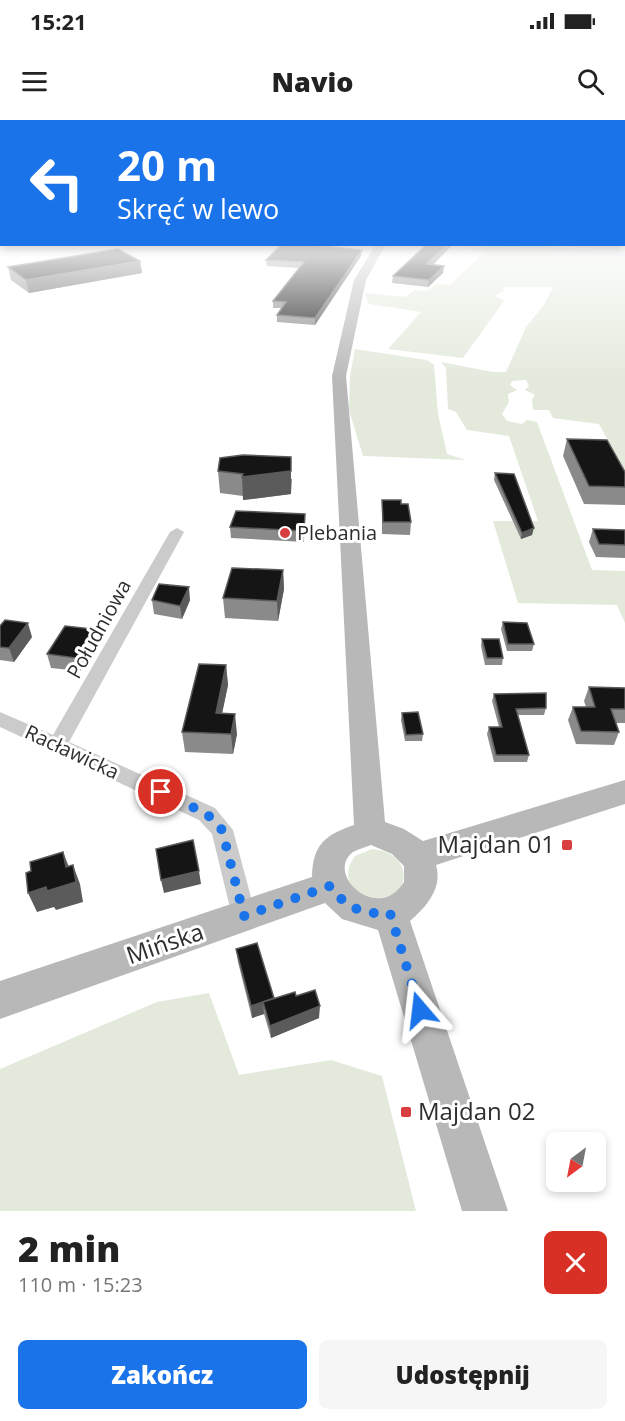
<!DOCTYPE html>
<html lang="pl">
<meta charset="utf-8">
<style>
body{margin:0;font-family:"Open Sans",sans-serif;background:#f6f6f6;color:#222;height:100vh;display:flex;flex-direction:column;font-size:22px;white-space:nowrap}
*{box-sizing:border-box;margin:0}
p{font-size:20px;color:#767676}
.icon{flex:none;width:33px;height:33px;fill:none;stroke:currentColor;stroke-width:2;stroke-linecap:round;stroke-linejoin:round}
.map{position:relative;height:1091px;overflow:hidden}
.panel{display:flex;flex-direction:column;background:#fff;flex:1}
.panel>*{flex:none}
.hud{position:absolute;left:0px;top:0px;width:626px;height:126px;box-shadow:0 3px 9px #0003;background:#1a73e8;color:#fff;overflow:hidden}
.needle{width:39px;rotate:212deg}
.buttons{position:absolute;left:546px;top:1012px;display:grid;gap:12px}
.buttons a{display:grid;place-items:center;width:60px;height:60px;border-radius:9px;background:#fff;box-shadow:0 3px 9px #0003;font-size:30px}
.pin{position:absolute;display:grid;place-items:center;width:51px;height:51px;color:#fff;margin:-26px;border:3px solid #fff;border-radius:50%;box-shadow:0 2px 6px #0007}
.me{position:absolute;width:66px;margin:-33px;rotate:343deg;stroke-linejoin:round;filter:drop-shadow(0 0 4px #0008)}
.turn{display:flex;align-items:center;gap:21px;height:126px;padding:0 18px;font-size:27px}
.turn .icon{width:78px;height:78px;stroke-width:2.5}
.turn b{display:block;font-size:42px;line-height:51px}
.round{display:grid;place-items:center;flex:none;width:63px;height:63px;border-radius:9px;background:#f6f6f6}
.overview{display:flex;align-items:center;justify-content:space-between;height:102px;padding:0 18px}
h1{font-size:36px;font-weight:800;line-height:45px}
.button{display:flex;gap:12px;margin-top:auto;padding:12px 18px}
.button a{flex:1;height:69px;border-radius:9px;background:#1a73e8;color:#fff;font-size:24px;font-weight:800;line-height:69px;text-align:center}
.button a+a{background:#f6f6f6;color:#222}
.status{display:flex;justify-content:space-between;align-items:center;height:42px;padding:0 30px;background:#fff;direction:ltr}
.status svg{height:16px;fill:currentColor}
header{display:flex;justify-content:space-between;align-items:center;height:78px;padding:0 18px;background:#fff;font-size:27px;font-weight:800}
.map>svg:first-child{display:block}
.green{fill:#e3eadc}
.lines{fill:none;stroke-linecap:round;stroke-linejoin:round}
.stream{stroke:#cadbe9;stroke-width:2}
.street{fill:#cbcbcb;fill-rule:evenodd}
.secondary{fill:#b8b8b8;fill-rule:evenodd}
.wall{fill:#8a8a8a}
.shaded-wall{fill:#5b5b5b}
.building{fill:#151515;stroke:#5b5b5b;stroke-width:1.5}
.route{stroke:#1a73e8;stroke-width:10;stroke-dasharray:0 18}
.poi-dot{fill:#d83d40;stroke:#fff;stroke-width:2}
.labels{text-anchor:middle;stroke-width:6;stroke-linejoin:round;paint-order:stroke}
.poi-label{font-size:20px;fill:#2e2e2e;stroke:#fff;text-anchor:start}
.street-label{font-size:20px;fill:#2e2e2e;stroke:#fff}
.near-poi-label{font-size:24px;fill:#2e2e2e;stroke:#fff;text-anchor:end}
.near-street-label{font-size:24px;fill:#2e2e2e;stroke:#fff}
</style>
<div class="status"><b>15:21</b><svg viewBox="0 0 49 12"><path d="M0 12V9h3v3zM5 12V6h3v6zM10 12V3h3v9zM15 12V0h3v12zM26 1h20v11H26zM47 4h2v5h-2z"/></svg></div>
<header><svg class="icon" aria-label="menu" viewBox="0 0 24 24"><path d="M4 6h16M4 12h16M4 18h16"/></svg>Navio<svg class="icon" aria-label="search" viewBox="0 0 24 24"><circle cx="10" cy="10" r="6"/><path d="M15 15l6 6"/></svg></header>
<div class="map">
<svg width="625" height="1091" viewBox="0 0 625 1091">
<rect width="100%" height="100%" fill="#fff"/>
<!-- green -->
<g class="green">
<polygon points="625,110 625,134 556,125 624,124"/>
<polygon points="491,127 566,129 625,136 625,351 599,304 553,298 549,290 533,290 532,280 535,275 525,270 529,266 526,260 512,261 510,265 517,270 508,274 509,282 502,294 507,301 522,304 527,300 537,302 592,450 625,451 625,503 617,485 518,483 493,401 538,401 509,316 467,310 456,292 448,289 446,248 441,242 493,252 506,252 526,207 544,185 553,167 503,167 504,170 495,176 504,181 463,238 388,229 421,192 369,184 365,173 405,177 415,170 427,171 437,164 450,165 484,132 463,128"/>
<polygon points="355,229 427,240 434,245 438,294 447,334 466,340 363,336 349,290 350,256"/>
<path d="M372 729C394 731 410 745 401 768 375 793 331 767 355 736Z"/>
<polygon points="209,873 239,955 331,940 382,956 416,1091 0,1091 0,949 157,882"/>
</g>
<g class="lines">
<!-- stream -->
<polyline class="stream" points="456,124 555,128 625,135"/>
<!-- street -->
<polygon class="street" points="177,408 184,412 69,622 215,688 233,710 256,796 253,804 244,807 235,804 232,796 212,714 199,700 0,607 0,592 53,615 170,412"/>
<!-- secondary -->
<path class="secondary" d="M376 124H386L366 160 346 256 385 702 404 709 423 721 625 660V684L436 745C443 768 426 787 410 801L508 1091H462L378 810 342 799 325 783 0 899V861L312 757C313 724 325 715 354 705L332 256 354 160ZM371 725 392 734 404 746V762C378 804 324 754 353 732 358 729 366 727 371 725Z"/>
</g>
<!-- wall -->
<g class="wall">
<polygon points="427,124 453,124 433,145 444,146 443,153 428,167 392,163 393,156"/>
<polygon points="361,136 315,205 277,202 277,195 282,188 273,188 273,181 299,148 267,146 266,140"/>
<polygon points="140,141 142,153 29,173 11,160 8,147"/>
<polygon points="567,319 625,352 625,385 584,384 563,336"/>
<polygon points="218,351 292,359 291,374 243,380 243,376 220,373"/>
<polygon points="495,353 532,415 521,419 494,360"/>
<polygon points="382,380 401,384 411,402 410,415 382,414"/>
<polygon points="305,394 304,422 231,418 230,407"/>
<polygon points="593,409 625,410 625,438 596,437 589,422"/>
<polygon points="283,450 284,469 278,501 225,498 223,478"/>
<polygon points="152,480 190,480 182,499 154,494"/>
<polygon points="503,502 534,524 532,531 507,531 501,509"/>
<polygon points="0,506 32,517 14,542 0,540"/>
<polygon points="93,509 97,522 80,551 51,548 47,534"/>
<polygon points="482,519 503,538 502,545 485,545 481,526"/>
<polygon points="226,545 228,565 222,593 237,614 233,634 185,632 182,612"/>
<polygon points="589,567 625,568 625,603 616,603 619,612 614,625 576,624 568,600 573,587 586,587 584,581"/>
<polygon points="494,574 546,588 544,595 518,595 529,635 527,642 494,642 487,614 489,607 499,607 492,581"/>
<polygon points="402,593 423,614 422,621 405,621 401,600"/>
<polygon points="236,829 274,879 296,876 319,898 271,918 264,894 252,898 238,842"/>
</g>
<!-- shaded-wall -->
<g class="shaded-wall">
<polygon points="447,124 453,124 427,151 427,144"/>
<polygon points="362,130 361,136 315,205 315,198"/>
<polygon points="140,141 142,153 29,173 26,160"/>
<polygon points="444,146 443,153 428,167 429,160"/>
<polygon points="291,337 291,374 243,380 242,357"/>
<polygon points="534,408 532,415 521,419 522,413"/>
<polygon points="283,450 284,469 278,501 277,481"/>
<polygon points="189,467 190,480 182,499 180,486"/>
<polygon points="28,503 32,517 14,542 9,528"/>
<polygon points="93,509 97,522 80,551 76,538"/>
<polygon points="226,545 228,565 218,613 216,593"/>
<polygon points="235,594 237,614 233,634 231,614"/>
<polygon points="63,732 71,752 73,745 80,764 83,782 56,790 54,787 37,792 28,773"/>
<polygon points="199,751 201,764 164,773 161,760"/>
<polygon points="274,878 263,882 264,894 252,898 251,886"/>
<polygon points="320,886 319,898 271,918 270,906"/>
</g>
<!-- building -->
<g class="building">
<polygon points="282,124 304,124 362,130 315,198 277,195 286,182 273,181 304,142 266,140"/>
<polygon points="427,124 447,124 427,144 444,146 429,160 393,156"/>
<polygon points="118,129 140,141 26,160 8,147"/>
<polygon points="567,319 607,320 625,352 625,367 589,366"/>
<polygon points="243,335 291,337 291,351 242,357 243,354 218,351 220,338"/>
<polygon points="495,353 514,354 534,408 522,413"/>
<polygon points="382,380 401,380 401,384 408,384 411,402 383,402"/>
<polygon points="236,391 305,394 304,411 230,407"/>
<polygon points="593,409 625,410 625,425 599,424"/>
<polygon points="232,448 283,450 277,481 223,478"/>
<polygon points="159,464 189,467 180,486 152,480"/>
<polygon points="5,500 28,503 9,528 0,527 0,506"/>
<polygon points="503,502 527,503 534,524 508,524"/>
<polygon points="65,506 93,509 76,538 47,534"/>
<polygon points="482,519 499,519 503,538 487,538"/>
<polygon points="199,544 226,545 216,593 235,594 231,614 182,612"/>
<polygon points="589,567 625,568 625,589 611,589 619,612 581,611 573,587 595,587"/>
<polygon points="546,573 546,588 516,589 529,635 496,635 489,607 502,607 494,574"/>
<polygon points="418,592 423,614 406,615 402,593"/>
<polygon points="193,720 199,751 161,760 156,729"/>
<polygon points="63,732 66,747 73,745 76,762 47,771 46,767 28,773 26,753 31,751 30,742"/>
<polygon points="257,823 274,878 251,886 236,829"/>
<polygon points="315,870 320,886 270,906 263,882 295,872 296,876"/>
</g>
<!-- sky -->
<linearGradient id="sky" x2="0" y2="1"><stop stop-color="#9cc4e8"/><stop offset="0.42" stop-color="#fff"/><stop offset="1" stop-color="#fff" stop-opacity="0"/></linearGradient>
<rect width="625" height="263" fill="url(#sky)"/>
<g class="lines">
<!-- route -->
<path class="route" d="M161 672 207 694 222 710 244 796 330 766C346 788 363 795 390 793L420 890"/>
</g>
<!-- markers -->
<g class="poi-dot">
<circle cx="285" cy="413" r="6"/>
<rect x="561" y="719" width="12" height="12" rx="3"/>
<rect x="400" y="986" width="12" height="12" rx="3"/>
</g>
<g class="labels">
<!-- poi labels -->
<g class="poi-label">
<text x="297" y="420">Plebania</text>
</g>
<!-- street labels -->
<g class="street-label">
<text transform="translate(99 509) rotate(-61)" y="7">Południowa</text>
<text transform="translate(72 632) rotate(25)" y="7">Racławicka</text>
</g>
<!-- near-poi labels -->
<g class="near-poi-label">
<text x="555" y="733">Majdan 01</text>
<text x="418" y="1000" text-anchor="start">Majdan 02</text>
</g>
<!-- near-street labels -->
<g class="near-street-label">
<text transform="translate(165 824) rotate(-19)" y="8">Mińska</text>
</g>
</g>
</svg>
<div class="buttons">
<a><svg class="needle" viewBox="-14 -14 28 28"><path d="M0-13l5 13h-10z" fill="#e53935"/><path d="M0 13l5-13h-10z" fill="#767676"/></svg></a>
</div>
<div class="pin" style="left:161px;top:672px;background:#d93025"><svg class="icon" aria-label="arrive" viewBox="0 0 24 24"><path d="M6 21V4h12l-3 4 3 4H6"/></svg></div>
<svg class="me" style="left:420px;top:890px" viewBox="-20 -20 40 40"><path d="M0-17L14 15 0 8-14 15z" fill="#1a73e8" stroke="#fff" stroke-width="4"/></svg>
<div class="hud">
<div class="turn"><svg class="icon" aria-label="left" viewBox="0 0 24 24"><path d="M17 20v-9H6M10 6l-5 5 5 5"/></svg><div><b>20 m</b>Skręć w lewo</div></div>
</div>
</div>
<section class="panel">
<div class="overview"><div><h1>2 min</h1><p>110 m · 15:23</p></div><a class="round" style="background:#d93025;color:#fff"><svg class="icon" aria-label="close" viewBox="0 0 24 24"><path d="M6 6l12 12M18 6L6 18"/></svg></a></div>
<div class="button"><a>Zakończ</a><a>Udostępnij</a></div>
</section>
